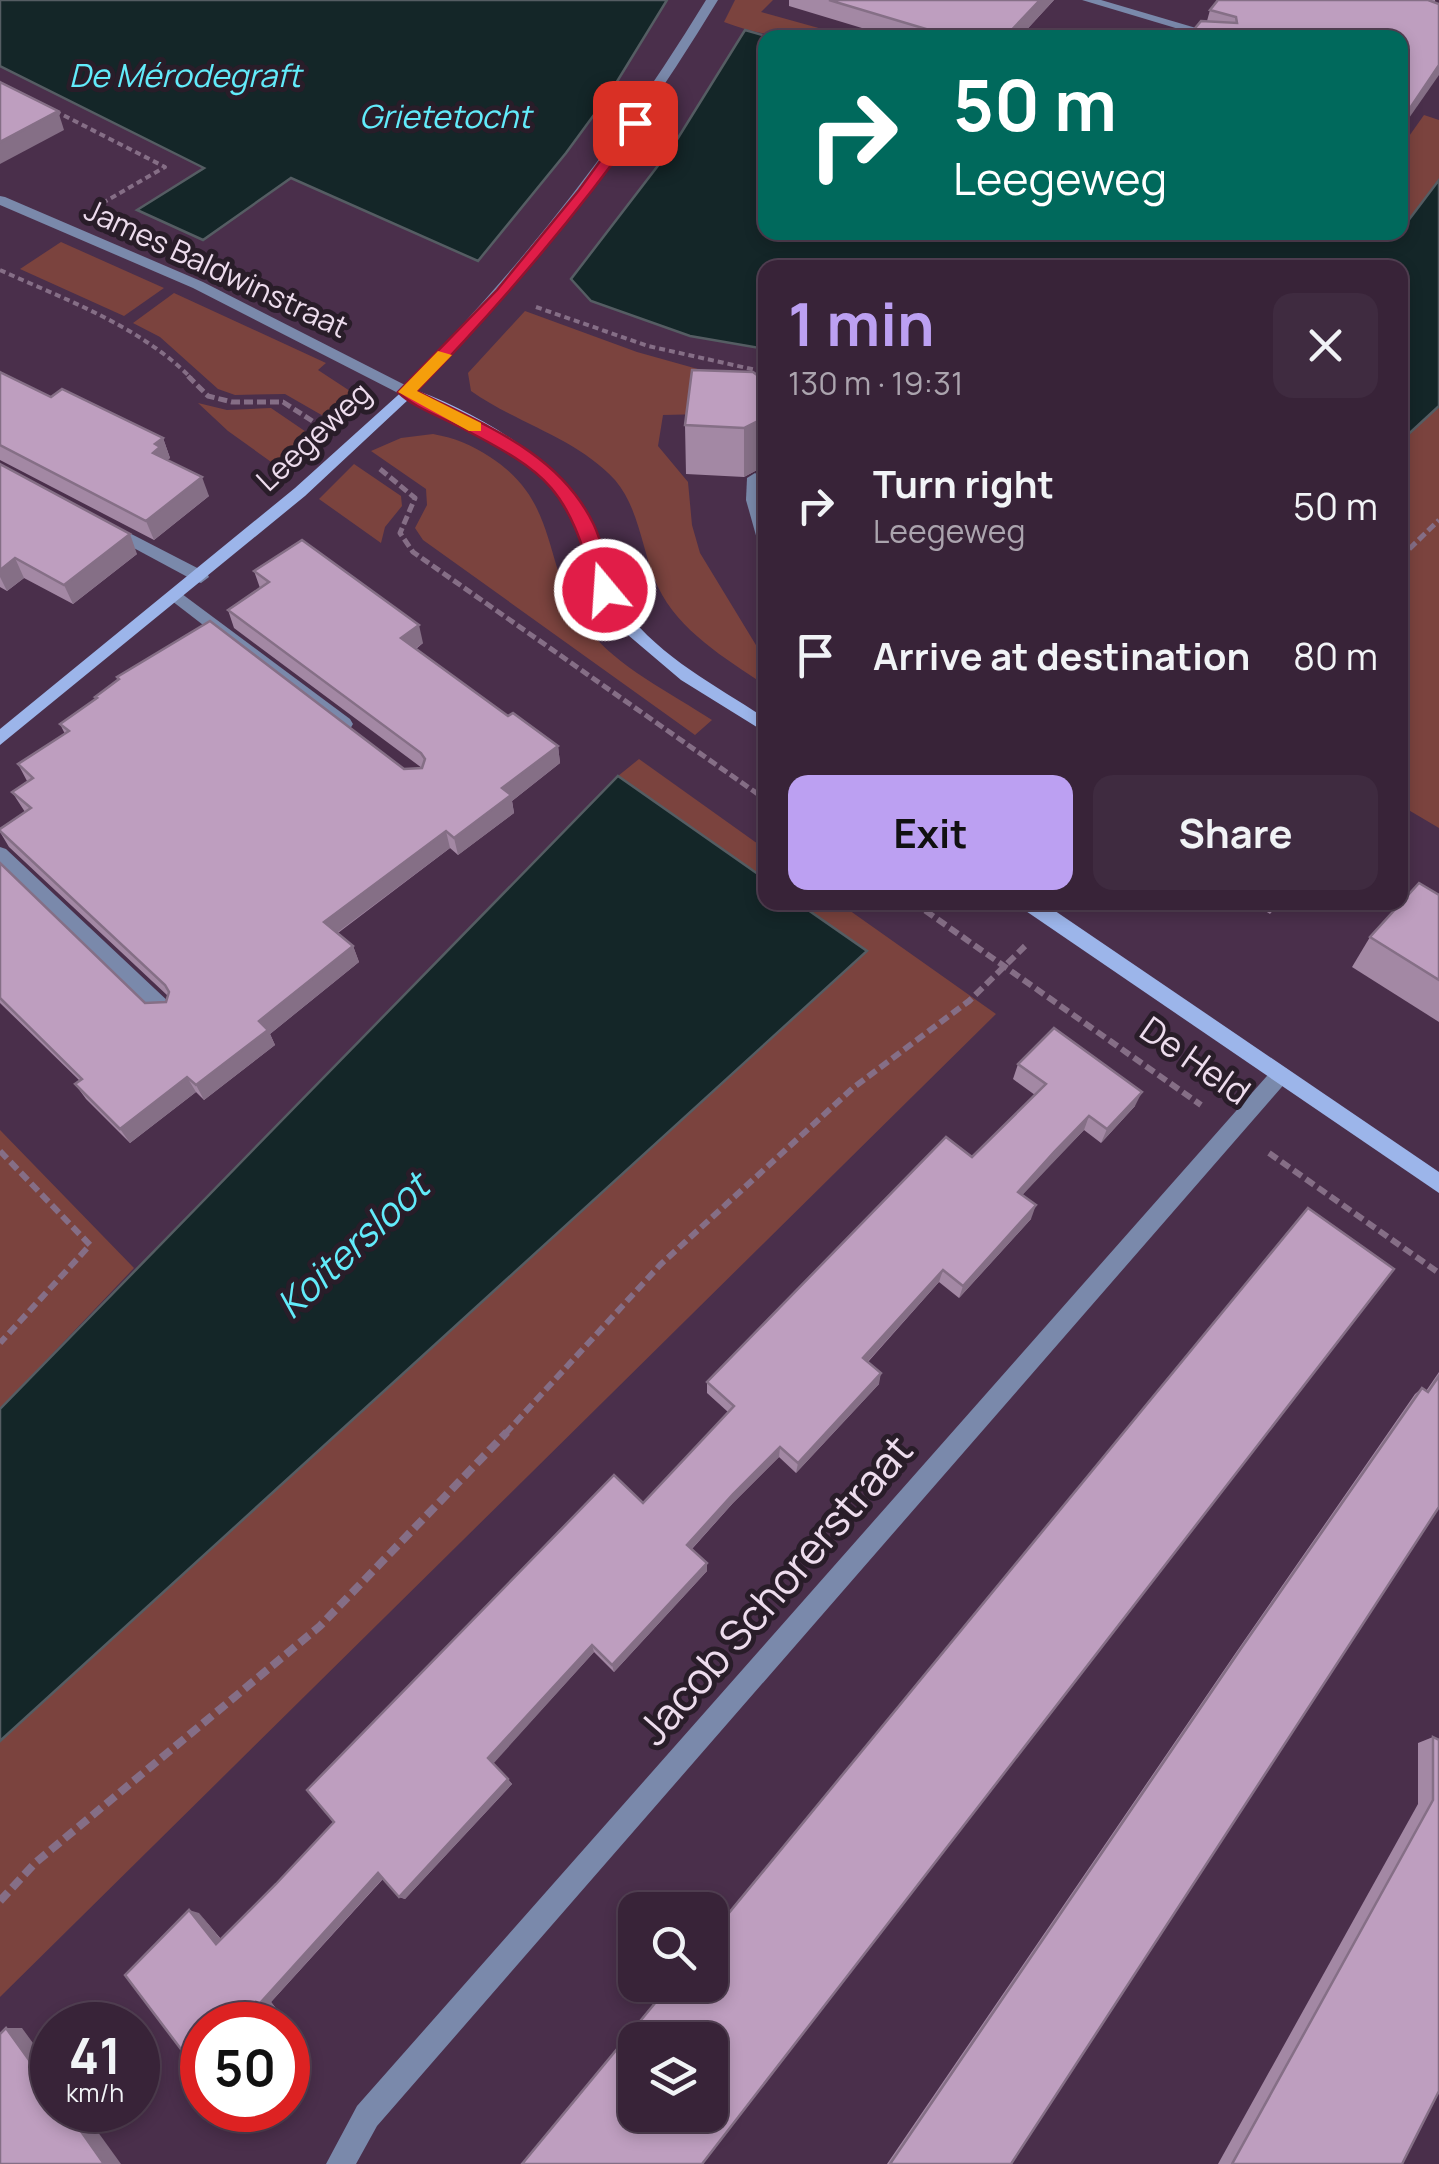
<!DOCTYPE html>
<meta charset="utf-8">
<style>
body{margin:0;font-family:Manrope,sans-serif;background:#3f2b40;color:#f1f3f6;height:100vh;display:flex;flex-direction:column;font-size:38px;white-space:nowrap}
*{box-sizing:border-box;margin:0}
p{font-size:32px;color:#aba4ae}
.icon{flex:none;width:55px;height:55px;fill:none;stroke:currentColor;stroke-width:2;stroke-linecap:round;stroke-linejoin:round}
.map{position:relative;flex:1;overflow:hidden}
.drawer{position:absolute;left:758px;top:260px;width:650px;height:650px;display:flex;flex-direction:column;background:#382338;border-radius:20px;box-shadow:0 5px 15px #0003,0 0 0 2px #524053}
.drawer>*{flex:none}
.hud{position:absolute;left:758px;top:30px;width:650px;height:210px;border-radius:20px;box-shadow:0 5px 15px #0003,0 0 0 2px #524053;background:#00695c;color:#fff;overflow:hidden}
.buttons{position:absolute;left:618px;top:1892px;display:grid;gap:20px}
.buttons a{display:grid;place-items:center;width:110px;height:110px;border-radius:20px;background:#382338;box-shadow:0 5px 15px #0003,0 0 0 2px #524053;font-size:50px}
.speed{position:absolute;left:30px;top:2002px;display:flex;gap:20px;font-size:50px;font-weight:700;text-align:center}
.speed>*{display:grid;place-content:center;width:130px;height:130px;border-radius:50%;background:#382338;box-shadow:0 5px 15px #0003,0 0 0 2px #524053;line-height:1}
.speed small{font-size:25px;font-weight:400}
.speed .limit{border:15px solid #d22;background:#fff;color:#111}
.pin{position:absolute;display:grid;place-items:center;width:85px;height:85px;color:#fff;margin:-42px;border-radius:20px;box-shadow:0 5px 15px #0006}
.me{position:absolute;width:110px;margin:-55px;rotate:342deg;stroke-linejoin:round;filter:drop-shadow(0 0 8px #0008)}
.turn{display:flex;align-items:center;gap:35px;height:210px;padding:0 30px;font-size:45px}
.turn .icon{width:130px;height:130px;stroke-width:2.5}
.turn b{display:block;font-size:70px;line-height:85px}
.round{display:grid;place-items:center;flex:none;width:105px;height:105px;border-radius:20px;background:#3f2b40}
.overview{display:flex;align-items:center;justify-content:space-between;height:170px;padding:0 30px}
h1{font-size:60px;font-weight:700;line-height:75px;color:#bca0f2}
.primary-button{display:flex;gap:20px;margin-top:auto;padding:20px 30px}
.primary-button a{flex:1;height:115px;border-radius:20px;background:#bca0f2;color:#111;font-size:40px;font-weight:700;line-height:115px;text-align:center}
.primary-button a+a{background:#3f2b40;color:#f1f3f6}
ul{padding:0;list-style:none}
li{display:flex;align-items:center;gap:30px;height:150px;padding:0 30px}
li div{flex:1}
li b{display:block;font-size:38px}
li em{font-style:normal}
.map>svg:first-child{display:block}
.green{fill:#7b433e}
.water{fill:#142628;stroke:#555d63;stroke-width:2.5}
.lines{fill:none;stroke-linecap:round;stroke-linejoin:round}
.path-far3{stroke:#856e86;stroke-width:4;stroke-dasharray:6 4;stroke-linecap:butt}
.path-far2{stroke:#856e86;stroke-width:5;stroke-dasharray:9 4;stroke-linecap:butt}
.path-far1{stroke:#856e86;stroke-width:6;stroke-dasharray:10 5;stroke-linecap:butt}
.path{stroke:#856e86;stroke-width:8;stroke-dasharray:12 6;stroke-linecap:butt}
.lane{fill:#7a89ab;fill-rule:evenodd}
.street{fill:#7a89ab;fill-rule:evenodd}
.secondary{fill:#9cb5ea;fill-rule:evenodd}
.wall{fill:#a388a4}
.shaded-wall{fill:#856f86}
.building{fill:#be9ebf;stroke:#856f86;stroke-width:2.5;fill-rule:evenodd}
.route{fill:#e11d48;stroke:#92132f;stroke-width:2.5}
.slow{fill:#f59e0b}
.labels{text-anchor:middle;stroke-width:10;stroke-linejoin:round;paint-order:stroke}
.far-street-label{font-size:30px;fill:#eddced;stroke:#291d29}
.far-water-label{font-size:32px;font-style:italic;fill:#62ebfa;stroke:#291d29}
.street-label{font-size:35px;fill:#eddced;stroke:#291d29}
.water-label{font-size:38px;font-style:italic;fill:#62ebfa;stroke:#291d29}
.near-street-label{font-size:42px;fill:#eddced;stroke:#291d29}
</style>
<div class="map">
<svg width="1439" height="2164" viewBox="0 0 1439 2164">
<rect width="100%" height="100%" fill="#4a2f4b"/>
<!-- green -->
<g class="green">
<path d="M735 0H773L761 12 851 37C802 37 771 40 724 22Z"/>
<polygon points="1424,115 1439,120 1439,180 1408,221 1400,223 1400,149"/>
<polygon points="61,242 164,288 124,316 20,269"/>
<polygon points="174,293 326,363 318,370 350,391 350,406 332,421 285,394 235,395 218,389 160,337 133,323"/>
<path d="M525 311 637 352 712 373 705 414 663 415 658 446 688 482 692 525 700 553 765 660V685C726 659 679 631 658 587 642 553 640 509 615 480 577 438 516 423 471 391L468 373Z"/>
<polygon points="198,403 227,410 271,408 315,438 281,469 228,431"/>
<polygon points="1439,406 1439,828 1400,805 1400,442"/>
<path d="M433 434C455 438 472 445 490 457 563 504 540 569 587 628 617 667 671 693 712 720L695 735 423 540 415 528 427 505 426 489 371 451 401 438Z"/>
<polygon points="354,464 401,496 402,506 385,527 381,543 319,499"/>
<polygon points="639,759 765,849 765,879 618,776"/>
<polygon points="798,903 839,903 996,1014 0,1997 0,1741 867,951"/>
<polygon points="0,1130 134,1268 0,1409"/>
</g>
<!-- water -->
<g class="water">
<polygon points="0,0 667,0 610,93 566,153 478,261 291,178 203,240 137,210 204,168 0,66"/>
<polygon points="745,30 769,37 765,38 765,232 1400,232 1400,223 1408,221 1439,180 1439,406 1400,442 1400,268 765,268 765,349 690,336 591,301 571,279 673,146"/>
<polygon points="618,776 765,879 765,902 798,903 867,951 0,1741 0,1409"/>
</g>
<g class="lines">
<!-- path-far3 -->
<g class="path-far3">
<polyline points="55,111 165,167 101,204"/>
<path d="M0 270C66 300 140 326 191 378"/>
<polyline points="536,307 648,346 765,372"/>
</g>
<!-- path-far2 -->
<g class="path-far2">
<polyline points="188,376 208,396 232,402 283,402 317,424"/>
<polyline points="380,469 415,498 400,533 413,552 765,799"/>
<polyline points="1400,558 1439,520"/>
</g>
<!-- path-far1 -->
<g class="path-far1">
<polyline points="913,902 1201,1105"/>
<polyline points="0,1151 90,1245 0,1343"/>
<polyline points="1269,1153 1439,1273"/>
<polyline points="505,1434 660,1265 853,1088 969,1001 1025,946"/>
</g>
<!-- path -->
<polyline class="path" points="0,1901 35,1863 320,1626 507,1432"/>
<!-- lane -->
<polygon class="lane" points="755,473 763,478 765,544 757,539 746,500 747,478"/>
<!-- street -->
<g class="street">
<path d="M706 0H718C631 144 530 275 412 395H402L193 288 0 205V196L5 197 203 282 405 385C521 268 620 141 706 0Z"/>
<polygon points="1082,0 1101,0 1230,38 1209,38"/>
<polygon points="110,523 207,573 209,577 201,583 195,581 104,532 104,524"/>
<polygon points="178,591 350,719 353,724 350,729 338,729 172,601 172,593"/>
<polygon points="0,847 6,849 171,1004 174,1010 171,1016 157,1016 0,865"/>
<polygon points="1280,1066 1287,1069 1290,1075 1287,1081 377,2126 356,2164 326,2164 357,2106 1273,1069"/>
</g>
<!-- secondary -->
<g class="secondary">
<path d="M407 387C470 408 566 462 593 525 605 553 607 586 626 611 661 658 717 686 765 718V732L681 680 628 635 598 592 576 521 546 480 501 446 409 399 305 496 0 745V729L295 488Z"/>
<polygon points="1018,902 1042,902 1439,1172 1439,1193 1020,907"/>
</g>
</g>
<!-- wall -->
<g class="wall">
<polygon points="789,0 1054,0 1019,38 895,38 789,6"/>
<polygon points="1218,0 1435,0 1435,79 1207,21 1210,10"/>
<polygon points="0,372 51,397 163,438 170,458 167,460 209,496 154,540 0,460"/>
<polygon points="765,381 765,477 757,470 744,477 686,474 685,425"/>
<polygon points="0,464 137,554 73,604 24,578 7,591 0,587"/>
<polygon points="254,571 423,643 416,649 508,716 558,746 560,763 512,801 514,813 458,855 450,848 338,933 353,946 359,962 270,1034 275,1045 204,1100 196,1092 130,1143 86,1099 75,1084 80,1081 0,1003 0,863 145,1003 166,1002 168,996 9,847 0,832 25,812 12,792 27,781 18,764 65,734 60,724 96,699 95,697 118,680 117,677 404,769 422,768 234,628 228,610 260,588"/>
<polygon points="1439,895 1439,1022 1352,967 1370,937"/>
<polygon points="1251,902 1280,902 1270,914"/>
<polygon points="1018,1064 1135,1106 1101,1143 1084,1130 1049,1166 1022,1195 1031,1219 959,1298 939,1282 868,1362 879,1384 796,1473 779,1457 733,1503 692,1549 707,1563 707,1571 614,1672 594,1652 493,1763 512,1784 405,1899 399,1897 383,1879 271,2002 289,2025 288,2026 199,1913 221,1939 276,1884 643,1503 728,1412 707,1393 707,1382 972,1157 1035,1095 1013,1079"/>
<polygon points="1439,1372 1439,1507 1011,2164 887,2164 1237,1651 1415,1394 1422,1388 1426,1391"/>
<polygon points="1433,1737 1439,1740 1402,2164 1218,2164 1418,1804 1418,1743"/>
</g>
<!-- shaded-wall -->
<g class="shaded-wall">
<polygon points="1040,0 1054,0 1019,38 1004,38"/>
<polygon points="1439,65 1439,75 1400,131 1400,123"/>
<polygon points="58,111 64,130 0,164 0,142"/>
<polygon points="758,421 757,470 744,477 744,428"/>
<polygon points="163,438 170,458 165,461 153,453 155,444"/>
<polygon points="202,477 209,496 154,540 146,521"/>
<polygon points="130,534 137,554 73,604 64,585"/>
<polygon points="15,558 24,578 7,591 0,577 0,570"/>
<polygon points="419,625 423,643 405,656 401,638"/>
<polygon points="558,746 560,763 512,801 514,813 458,855 454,838 502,788"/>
<polygon points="446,831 450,848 330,938 324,922"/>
<polygon points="353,946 359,962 270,1034 275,1045 204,1100 196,1085 259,1021"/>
<polygon points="187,1077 196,1092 130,1143 120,1129"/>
<polygon points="1142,1092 1135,1106 1101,1143 1107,1129"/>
<polygon points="1089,1116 1084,1130 1013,1205 1018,1192"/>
<polygon points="1036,1205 1031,1219 959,1298 963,1286"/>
<polygon points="943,1270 939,1282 861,1369 863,1358"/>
<polygon points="881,1373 879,1384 796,1473 798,1463"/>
<polygon points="780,1447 779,1457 733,1503 688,1553 687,1545 733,1494"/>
<polygon points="707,1563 707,1571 614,1672 612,1665"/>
<polygon points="592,1645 594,1652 493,1764 488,1758"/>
<polygon points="508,1779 512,1784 405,1899 399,1897"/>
<polygon points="378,1873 385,1876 271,2002 289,2025 288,2026 279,2025 261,2002"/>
<polygon points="189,1910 199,1913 226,1946 216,1944"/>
<polygon points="6,2028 22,2028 52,2069 52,2092"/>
<polygon points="66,2110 82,2110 121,2164 104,2164"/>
</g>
<!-- building -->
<g class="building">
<polygon points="829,0 1040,0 1004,38 956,38"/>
<polygon points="1218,0 1428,0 1439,4 1439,65 1400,123 1400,38 1187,38 1201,21 1237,23 1236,17 1210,10"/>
<polygon points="0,82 58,111 0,142"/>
<polygon points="692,370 753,372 765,381 765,427 758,421 744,428 685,425"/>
<polygon points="0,372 51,397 62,389 163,438 155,444 160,447 153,453 202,477 146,521 0,445"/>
<polygon points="0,464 130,534 64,585 15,558 0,570"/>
<polygon points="302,540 419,625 401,638 508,716 513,713 558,746 502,788 511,795 454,838 446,831 324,922 353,946 259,1021 268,1030 196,1085 187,1077 120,1129 75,1084 82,1079 0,998 0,863 145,1003 166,1002 169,992 165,985 0,831 0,829 31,808 12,792 33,778 18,764 69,731 60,724 97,698 95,697 119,679 117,677 210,621 404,769 422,768 425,759 421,753 228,610 269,582 254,571"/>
<polygon points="1419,883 1439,895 1439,980 1370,937"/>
<polygon points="1054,1028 1142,1092 1107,1129 1089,1116 1054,1152 1018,1192 1036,1205 963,1286 943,1270 863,1358 881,1373 798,1463 780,1447 733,1494 687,1545 707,1563 612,1665 592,1645 488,1758 508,1779 399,1897 378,1873 261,2002 279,2025 202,2025 202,2077 125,1975 189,1910 216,1944 276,1884 334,1822 307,1790 614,1475 643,1503 734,1406 707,1382 946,1137 972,1157 1046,1084 1018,1064"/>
<path d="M1308 1208 1394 1269 702 2164H522L670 1985H710V1936ZM635 2040H710V2115H635Z"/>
<polygon points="1439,1376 1439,1507 1011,2164 890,2164 1242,1647 1422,1388 1428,1392"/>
<polygon points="1433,1737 1439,1740 1439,2091 1402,2164 1232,2164 1433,1800"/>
<polygon points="6,2028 52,2092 52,2110 66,2110 104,2164 0,2164 0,2034"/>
</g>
<!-- route -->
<path class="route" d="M630 120 642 123C574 219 499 306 417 391 484 425 558 452 593 523 603 543 607 568 614 590L605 596 596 590C566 487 552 475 458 426 439 416 413 407 398 392L497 290 579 190Z"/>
<!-- slow -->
<polygon class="slow" points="438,351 452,355 417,391 481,423 481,431 469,431 398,392"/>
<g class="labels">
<!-- far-street labels -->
<g class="far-street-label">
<text transform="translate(216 269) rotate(25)" y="10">James Baldwinstraat</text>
<text transform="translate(314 437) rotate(-43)" y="10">Leegeweg</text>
</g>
<!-- far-water labels -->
<g class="far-water-label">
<text x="185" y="87">De Mérodegraft</text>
<text x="445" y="128">Grietetocht</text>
</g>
<!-- street labels -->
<g class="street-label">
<text transform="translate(1195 1061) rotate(35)" y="12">De Held</text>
</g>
<!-- water labels -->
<g class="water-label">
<text transform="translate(353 1246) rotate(-43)" y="13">Koitersloot</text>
</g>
<!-- near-street labels -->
<g class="near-street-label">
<text transform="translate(775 1590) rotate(-49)" y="15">Jacob Schorerstraat</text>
</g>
</g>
</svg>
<div class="buttons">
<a><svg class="icon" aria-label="search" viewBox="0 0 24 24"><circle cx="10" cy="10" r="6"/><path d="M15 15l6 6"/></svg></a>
<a><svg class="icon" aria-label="layers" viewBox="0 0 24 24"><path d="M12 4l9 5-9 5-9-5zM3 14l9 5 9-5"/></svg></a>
</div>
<div class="speed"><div>41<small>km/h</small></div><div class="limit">50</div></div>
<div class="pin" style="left:635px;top:123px;background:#d93025"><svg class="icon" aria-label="arrive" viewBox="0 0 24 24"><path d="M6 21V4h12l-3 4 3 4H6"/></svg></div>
<svg class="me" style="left:605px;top:590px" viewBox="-20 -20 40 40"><circle r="17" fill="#e11d48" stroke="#fff" stroke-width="3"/><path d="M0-11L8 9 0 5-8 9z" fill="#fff"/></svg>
<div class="hud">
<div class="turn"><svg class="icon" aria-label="right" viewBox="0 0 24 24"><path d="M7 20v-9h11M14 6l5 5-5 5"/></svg><div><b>50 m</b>Leegeweg</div></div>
</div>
<section class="drawer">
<div class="overview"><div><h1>1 min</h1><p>130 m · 19:31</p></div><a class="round"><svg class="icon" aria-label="close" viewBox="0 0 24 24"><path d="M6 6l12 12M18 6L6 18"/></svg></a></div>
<ul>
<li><svg class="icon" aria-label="right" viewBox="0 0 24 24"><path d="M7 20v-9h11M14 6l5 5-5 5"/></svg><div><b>Turn right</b><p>Leegeweg</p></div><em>50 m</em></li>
<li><svg class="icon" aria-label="arrive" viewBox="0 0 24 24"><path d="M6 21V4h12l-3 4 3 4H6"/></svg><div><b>Arrive at destination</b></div><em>80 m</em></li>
</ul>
<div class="primary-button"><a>Exit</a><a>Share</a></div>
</section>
</div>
